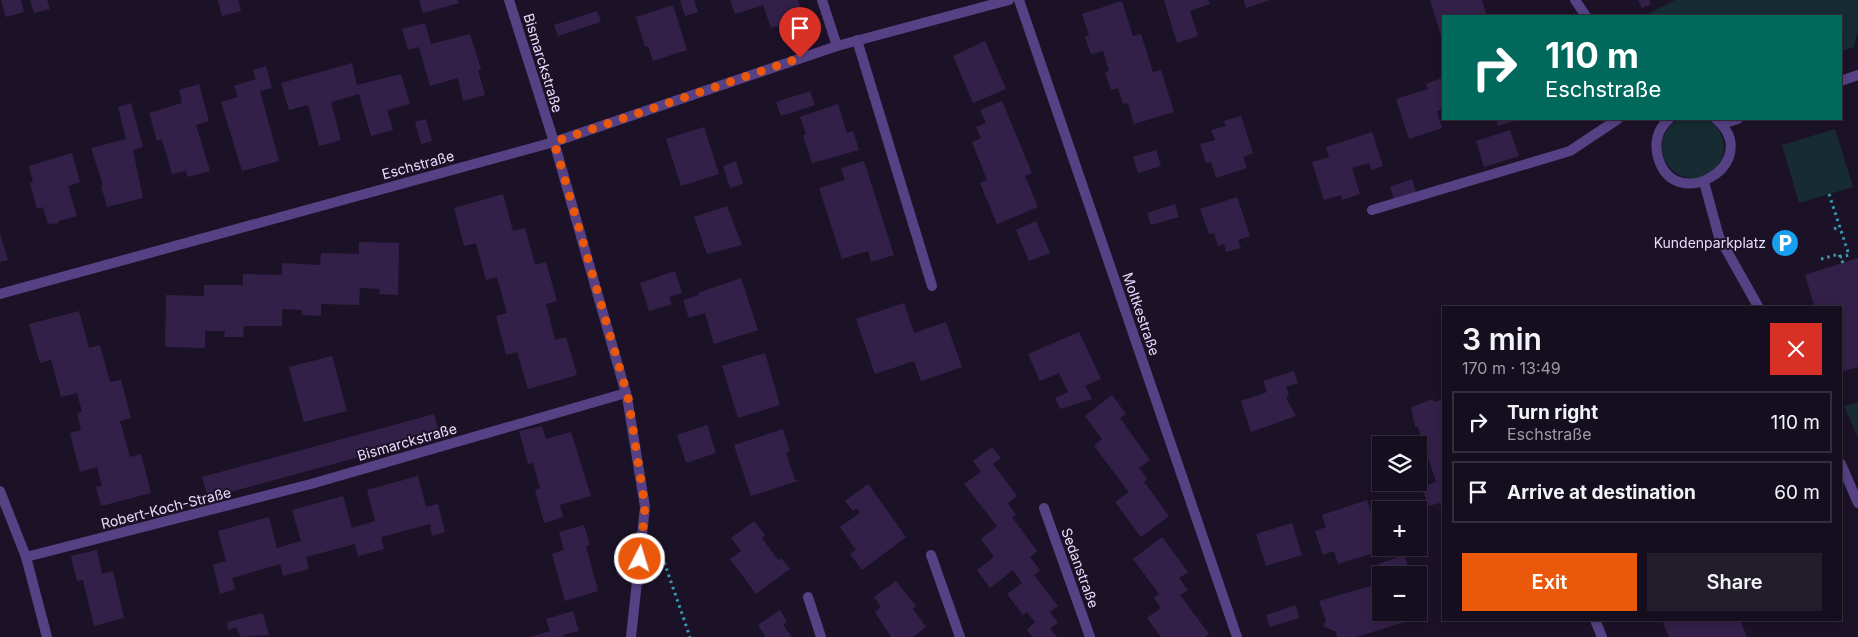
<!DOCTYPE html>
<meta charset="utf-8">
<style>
body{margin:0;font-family:Inter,sans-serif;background:#221c2b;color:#f1f3f6;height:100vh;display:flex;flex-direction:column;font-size:19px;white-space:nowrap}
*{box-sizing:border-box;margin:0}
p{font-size:16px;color:#9d9ca4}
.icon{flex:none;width:28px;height:28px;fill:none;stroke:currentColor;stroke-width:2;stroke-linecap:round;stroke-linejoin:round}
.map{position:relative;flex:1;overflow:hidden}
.sheet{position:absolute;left:1442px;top:306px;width:400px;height:315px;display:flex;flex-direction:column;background:#150e1e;border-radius:0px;box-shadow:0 2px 8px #0003,0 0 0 1px #342e3c}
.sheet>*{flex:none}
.hud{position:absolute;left:1442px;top:15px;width:400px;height:105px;border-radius:0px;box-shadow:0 2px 8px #0003,0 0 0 1px #342e3c;background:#00695c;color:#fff;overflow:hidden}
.fabs{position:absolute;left:1372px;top:436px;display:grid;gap:10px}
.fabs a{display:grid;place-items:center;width:55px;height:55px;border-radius:0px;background:#150e1e;box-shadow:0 2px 8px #0003,0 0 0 1px #342e3c;font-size:25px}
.pin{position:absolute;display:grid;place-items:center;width:42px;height:42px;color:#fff;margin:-51px -21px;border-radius:50% 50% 50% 0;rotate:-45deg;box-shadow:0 0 5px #0007}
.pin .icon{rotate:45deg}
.me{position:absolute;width:55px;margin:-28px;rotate:5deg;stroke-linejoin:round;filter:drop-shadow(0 0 4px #0008)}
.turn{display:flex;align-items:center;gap:18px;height:105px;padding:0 20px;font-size:22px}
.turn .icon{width:65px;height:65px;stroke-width:2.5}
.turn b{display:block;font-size:35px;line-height:42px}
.round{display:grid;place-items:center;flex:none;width:52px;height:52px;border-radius:0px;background:#221c2b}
.headline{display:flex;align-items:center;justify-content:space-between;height:85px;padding:0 20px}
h1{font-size:30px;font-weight:600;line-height:38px}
.action{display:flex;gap:10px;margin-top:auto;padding:10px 20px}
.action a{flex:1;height:58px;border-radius:0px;background:#ea580c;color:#fff;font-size:20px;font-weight:600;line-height:58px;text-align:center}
.action a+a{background:#221c2b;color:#f1f3f6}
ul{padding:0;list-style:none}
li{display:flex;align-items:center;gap:15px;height:62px;margin:0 10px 8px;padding:0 10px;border:2px solid #342e3c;border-radius:0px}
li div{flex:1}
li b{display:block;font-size:19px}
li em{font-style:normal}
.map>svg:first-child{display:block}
.green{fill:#162b32}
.building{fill:#332048}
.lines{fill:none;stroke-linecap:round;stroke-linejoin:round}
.path{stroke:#3a9ab3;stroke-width:3;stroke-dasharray:2.5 4;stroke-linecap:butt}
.service{stroke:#554184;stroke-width:10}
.minor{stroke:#554184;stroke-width:10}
.route{stroke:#ea580c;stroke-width:9;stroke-dasharray:0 16.2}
.labels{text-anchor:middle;stroke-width:4;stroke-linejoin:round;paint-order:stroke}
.street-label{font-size:14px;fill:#e8dcfc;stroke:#1c1228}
.poi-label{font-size:14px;fill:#e8dcfc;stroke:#1c1228;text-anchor:end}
</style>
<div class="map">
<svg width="1858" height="637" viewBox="0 0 1858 637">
<rect width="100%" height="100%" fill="#1c1228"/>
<!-- green -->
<g class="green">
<polygon points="1675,0 1858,0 1858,29 1854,47 1841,51 1841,16 1643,16"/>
<circle cx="1693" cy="147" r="31"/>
<polygon points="1835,129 1853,187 1799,203 1782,145"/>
<polygon points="1858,402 1858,437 1844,406"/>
</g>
<!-- building -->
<g class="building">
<polygon points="1,0 21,0 24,12 6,17"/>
<polygon points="30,0 47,0 50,9 34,13"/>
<polygon points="218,0 238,0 241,11 222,16"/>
<polygon points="419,0 458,0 459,3 423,13"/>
<polygon points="680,0 694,0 698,12 685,16"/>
<polygon points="730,0 798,0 803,18 771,28 763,5 735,14"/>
<polygon points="1164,0 1208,0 1210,4 1190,11 1198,36 1177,43"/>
<polygon points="1244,0 1270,0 1246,8"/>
<polygon points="1430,0 1482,0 1487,16 1444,16 1443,42"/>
<polygon points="1638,0 1649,0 1651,4 1642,8"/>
<polygon points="1122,1 1133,36 1141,34 1153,72 1161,70 1174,112 1134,124 1128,103 1123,104 1118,88 1111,90 1105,72 1109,71 1103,51 1091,54 1085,37 1089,35 1082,14"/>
<polygon points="673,5 687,50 653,61 648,46 645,47 636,17"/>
<polygon points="597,11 601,22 558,36 554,25"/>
<polygon points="425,23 431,44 470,34 481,69 478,70 485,95 463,101 458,78 430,86 419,47 408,50 402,29"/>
<polygon points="985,41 1006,89 973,103 953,56"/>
<polygon points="352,63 357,85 401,74 410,104 387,110 393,130 371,136 359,94 331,102 341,140 319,146 308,105 289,110 281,83"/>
<polygon points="266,66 272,88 260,91 279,161 242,171 221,102 238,97 234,86 256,79 253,70"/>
<polygon points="1444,77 1444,109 1437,111 1442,128 1409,139 1396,99 1428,89 1426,84"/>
<polygon points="199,84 209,121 196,125 210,171 188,177 186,171 172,174 162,139 157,141 149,113 182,103 179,90"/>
<polygon points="810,91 815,105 781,116 776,102"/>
<polygon points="1002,101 1032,173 1025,176 1038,207 997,224 980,183 987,180 972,142 981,138 976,127 986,123 980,110"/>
<polygon points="131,103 143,147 133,150 143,198 107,207 101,185 103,185 91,148 126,139 118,107"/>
<polygon points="838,104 847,133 853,131 859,150 812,163 803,135 806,134 800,117"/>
<polygon points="1241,116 1253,153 1243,157 1247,168 1216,178 1211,162 1206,163 1200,144 1215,140 1211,130 1226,126 1224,121"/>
<polygon points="426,119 432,141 421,144 415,122"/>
<polygon points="1496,119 1521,119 1498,126"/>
<polygon points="704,127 719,174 681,186 666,139"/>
<polygon points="1510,130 1519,156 1484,167 1476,141"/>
<polygon points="1372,132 1383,166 1371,170 1369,163 1352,168 1360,194 1342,200 1341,195 1324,200 1312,162 1329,157 1326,147"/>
<polygon points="1156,150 1161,166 1138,173 1133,157"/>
<polygon points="72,153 80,182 68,186 77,216 58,221 59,223 48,224 43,207 37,209 30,183 33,182 29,166"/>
<polygon points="736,161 743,184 730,188 723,166"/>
<polygon points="864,161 894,255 871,262 868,251 842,259 819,188 845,180 841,168"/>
<polygon points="1412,179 1416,192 1394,199 1390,187"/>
<polygon points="503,194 513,231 525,228 535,265 546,262 557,301 546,304 555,340 566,337 577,375 528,389 517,352 506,355 496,316 507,313 497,277 486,280 476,243 464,246 454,208"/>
<polygon points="1237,197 1250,236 1238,240 1241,248 1226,252 1224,244 1218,246 1214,233 1209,234 1200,209"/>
<polygon points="1175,204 1179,217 1151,225 1147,213"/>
<polygon points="727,206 742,245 707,254 694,217"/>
<polygon points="1036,221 1050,253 1029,261 1016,230"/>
<polygon points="0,234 8,260 0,262"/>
<polygon points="359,242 399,243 398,295 379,294 380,289 360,288 359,305 321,304 321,316 302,315 302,310 282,309 282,326 244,326 243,337 224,337 225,331 205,331 205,348 165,347 166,295 204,296 204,285 243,285 243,274 282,275 282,263 320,265 321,253 359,254"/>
<polygon points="1858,258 1858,367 1841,372 1841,308 1815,308 1805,275"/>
<polygon points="675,271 682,293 669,297 672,304 649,311 640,283"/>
<polygon points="741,278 758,330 714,344 705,313 689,318 683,300 699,295 698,293"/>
<polygon points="904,303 914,333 946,322 962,367 921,381 914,361 875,374 856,319"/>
<polygon points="79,311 89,348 100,345 110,382 121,380 131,418 120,421 130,457 141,454 151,493 101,506 96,487 102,486 97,467 80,472 70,433 81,430 77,413 82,412 77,393 61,397 51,360 40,363 29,324"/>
<polygon points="1079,332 1101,379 1085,386 1092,399 1060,409 1055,398 1068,392 1059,373 1040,381 1028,354"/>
<polygon points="765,353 780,405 738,418 722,366"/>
<polygon points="332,356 347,411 304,422 289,367"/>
<polygon points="1294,371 1298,383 1286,387 1289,395 1286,398 1296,416 1251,432 1241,401 1267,392 1263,381"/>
<polygon points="1112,395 1126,414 1120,418 1150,460 1139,468 1147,479 1144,482 1169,516 1141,537 1115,502 1129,492 1094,446 1102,439 1085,416"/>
<polygon points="1433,399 1434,402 1444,399 1443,515 1440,503 1428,506 1422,487 1436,482 1418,427 1415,427 1411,407"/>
<polygon points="434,414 440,435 208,498 202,477"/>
<polygon points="707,425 716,453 686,463 677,435"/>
<polygon points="542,426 546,439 571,432 591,496 560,505 563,517 544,523 535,490 540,488 533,463 528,464 519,431"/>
<polygon points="783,429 790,452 786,453 795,480 800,480 751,496 734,445"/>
<polygon points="992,447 1001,458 993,464 1017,496 1008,503 1016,515 1012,517 1037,551 1030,557 1040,570 1034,575 1058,606 1050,612 1058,623 1050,628 1057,637 1032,637 1027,630 1035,622 1027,612 1023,615 1007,594 1022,583 1013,570 990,588 977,570 994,557 981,539 997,526 964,484 981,472 973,461"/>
<polygon points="418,476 426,507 438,504 445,532 432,536 430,524 381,537 384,549 358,556 355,544 306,557 309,569 283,576 280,564 232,578 235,589 220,594 213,565 226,561 218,531 269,517 277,548 301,541 292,510 343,496 352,528 375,521 367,490"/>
<polygon points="868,484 906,537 862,570 850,554 856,550 840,527 860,513 857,508 853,511 845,501"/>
<polygon points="1367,500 1383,550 1338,564 1334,551 1323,555 1315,531 1326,527 1322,515"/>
<polygon points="754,521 765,535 762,538 778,560 781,558 790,569 756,594 730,559 741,551 731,538"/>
<polygon points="1292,523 1302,555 1266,566 1256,534"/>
<polygon points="584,525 590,545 586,546 598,591 565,601 552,554 564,550 559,532"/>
<polygon points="1162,537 1188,572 1179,578 1188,590 1180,595 1209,634 1205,637 1161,637 1147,618 1161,608 1154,598 1159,594 1133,559"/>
<polygon points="97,550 102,574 113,571 124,618 94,626 83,580 77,581 71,556"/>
<polygon points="1405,555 1408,567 1381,575 1378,564"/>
<polygon points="896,581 916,606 913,609 926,627 913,637 891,637 875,612 881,607 874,597"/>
<polygon points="1381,583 1381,612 1402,612 1405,622 1356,637 1337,637 1336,632 1323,626 1326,621 1319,601"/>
<polygon points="1296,605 1299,618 1270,627 1266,615"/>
<polygon points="780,610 787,622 783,625 792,637 763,637 765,636 758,625"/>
<polygon points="573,611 579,631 563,635 564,637 531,637 550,631 546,619"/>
<polygon points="263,613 269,635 241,637 236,627 228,630 227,622"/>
<polygon points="1662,620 1740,620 1747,637 1669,637"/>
</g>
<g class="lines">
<!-- path -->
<g class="path">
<polyline points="1829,194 1849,255 1840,257"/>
<polyline points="1834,229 1840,226"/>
<polyline points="1821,259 1839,254 1843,263"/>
<polyline points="660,550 690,637"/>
</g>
<!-- service -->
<g class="service">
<polyline points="822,0 837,46"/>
<polyline points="857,40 932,286"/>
<polyline points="1372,210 1570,151 1618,119"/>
<polyline points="26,557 311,484 626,393"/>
<polyline points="1595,620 1602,637"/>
</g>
<!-- minor -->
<g class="minor">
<polyline points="509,0 554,142 627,397 645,507 631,637"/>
<polyline points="1019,0 1237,637"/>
<polyline points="1575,0 1586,16"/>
<polyline points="1841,81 1858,75"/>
<path d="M1669 119C1658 129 1654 142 1658 157 1674 217 1766 162 1716 119"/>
<polyline points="1722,124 1738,119"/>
<polyline points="1704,182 1719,237 1759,308"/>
<polyline points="0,294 554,142 837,46 1009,0"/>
<polyline points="1841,464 1858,503"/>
<polyline points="0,491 26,557 47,637"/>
<polyline points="1044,508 1090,637"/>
<polyline points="931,555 960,637"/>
<polyline points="808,597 821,637"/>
</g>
</g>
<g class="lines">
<!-- route -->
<polyline class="route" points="640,559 645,507 628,397 554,142 800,58"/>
</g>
<!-- icons -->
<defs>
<g id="parking-disc" transform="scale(1.4375)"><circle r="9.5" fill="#179eee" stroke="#1c1228"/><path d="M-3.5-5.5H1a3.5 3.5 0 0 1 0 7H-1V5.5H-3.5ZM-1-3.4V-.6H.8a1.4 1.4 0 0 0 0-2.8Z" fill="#fff"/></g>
</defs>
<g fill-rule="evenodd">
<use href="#parking-disc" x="1785" y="243"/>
</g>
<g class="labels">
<!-- street labels -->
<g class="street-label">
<text transform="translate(543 63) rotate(73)" y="5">Bismarckstraße</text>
<text transform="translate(418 165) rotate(-15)" y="5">Eschstraße</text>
<text transform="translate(1141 314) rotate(71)" y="5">Moltkestraße</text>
<text transform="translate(407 442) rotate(-16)" y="5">Bismarckstraße</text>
<text transform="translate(166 508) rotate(-14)" y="5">Robert-Koch-Straße</text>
<text transform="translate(1080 568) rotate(70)" y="5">Sedanstraße</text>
</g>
<!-- poi labels -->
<g class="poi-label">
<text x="1766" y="248">Kundenparkplatz</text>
</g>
</g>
</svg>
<div class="fabs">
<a><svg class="icon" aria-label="layers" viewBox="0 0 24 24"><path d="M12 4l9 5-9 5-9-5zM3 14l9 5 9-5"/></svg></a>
<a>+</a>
<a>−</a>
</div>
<div class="pin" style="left:800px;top:58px;background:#d93025"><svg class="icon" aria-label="arrive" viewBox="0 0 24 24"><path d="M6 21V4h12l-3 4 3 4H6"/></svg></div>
<svg class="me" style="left:640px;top:559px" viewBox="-20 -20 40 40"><circle r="17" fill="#ea580c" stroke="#fff" stroke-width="3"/><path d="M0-11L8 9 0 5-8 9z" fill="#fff"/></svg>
<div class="hud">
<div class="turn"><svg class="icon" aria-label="right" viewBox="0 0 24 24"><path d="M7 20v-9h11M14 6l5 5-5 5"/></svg><div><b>110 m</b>Eschstraße</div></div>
</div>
<section class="sheet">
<div class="headline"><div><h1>3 min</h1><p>170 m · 13:49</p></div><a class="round" style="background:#d93025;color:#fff"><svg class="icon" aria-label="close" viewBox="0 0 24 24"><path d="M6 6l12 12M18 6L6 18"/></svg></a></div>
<ul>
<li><svg class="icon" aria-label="right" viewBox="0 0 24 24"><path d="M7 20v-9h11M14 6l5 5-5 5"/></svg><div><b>Turn right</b><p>Eschstraße</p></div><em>110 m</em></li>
<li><svg class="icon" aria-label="arrive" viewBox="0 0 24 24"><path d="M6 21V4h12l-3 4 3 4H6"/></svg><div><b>Arrive at destination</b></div><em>60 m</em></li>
</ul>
<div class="action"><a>Exit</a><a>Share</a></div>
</section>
</div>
